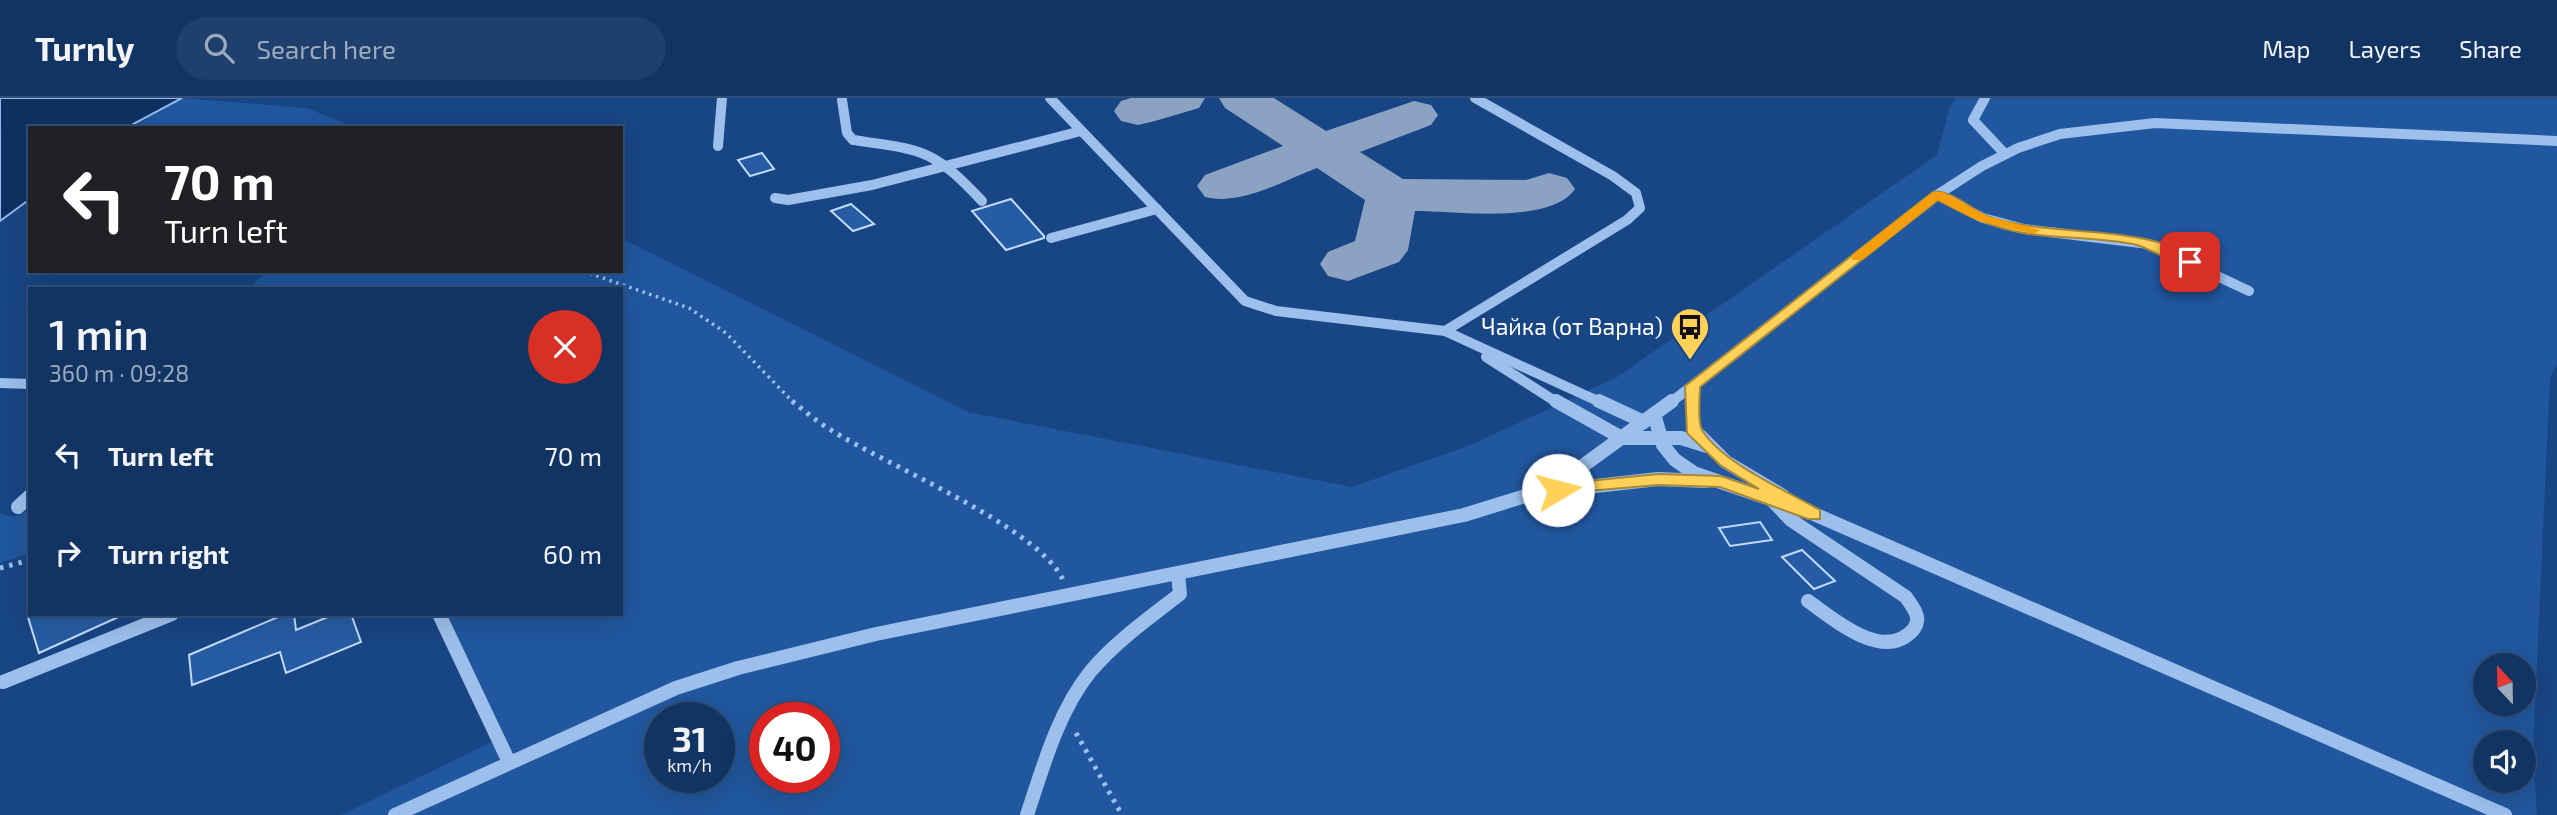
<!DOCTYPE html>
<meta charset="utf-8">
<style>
body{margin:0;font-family:"Exo 2",sans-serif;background:#1f3f6c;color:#f1f3f6;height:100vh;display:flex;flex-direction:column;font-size:26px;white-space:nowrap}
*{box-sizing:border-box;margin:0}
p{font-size:23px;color:#9caabe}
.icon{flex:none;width:38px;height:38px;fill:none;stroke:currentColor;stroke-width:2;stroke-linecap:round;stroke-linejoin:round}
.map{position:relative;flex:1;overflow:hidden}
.sheet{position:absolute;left:28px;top:189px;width:595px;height:329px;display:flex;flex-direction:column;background:#123463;border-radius:0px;box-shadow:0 7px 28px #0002,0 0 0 2px #314f78}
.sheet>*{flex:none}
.top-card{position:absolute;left:28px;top:28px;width:595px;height:147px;border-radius:0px;box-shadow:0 7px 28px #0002,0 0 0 2px #314f78;background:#202124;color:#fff;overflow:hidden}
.needle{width:46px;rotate:338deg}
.controls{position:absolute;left:2473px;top:555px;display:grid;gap:14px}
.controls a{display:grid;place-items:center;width:63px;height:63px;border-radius:50%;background:#123463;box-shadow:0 7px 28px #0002,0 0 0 2px #314f78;font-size:35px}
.speed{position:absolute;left:644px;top:604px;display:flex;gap:14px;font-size:35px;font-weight:700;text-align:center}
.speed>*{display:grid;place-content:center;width:91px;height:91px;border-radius:50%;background:#123463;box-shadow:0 7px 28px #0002,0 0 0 2px #314f78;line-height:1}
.speed small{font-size:18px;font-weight:400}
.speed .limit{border:10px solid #d22;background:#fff;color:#111}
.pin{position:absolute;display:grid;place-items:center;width:60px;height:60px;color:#fff;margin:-30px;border-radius:14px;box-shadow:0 4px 10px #0006}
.me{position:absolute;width:77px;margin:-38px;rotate:82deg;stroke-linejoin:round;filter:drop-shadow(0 0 5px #0008)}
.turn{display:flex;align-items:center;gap:24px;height:147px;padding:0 21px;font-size:32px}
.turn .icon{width:91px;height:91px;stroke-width:2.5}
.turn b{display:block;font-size:49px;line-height:60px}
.round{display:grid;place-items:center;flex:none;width:74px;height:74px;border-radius:37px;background:#1f3f6c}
.overview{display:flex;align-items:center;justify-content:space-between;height:119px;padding:0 21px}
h1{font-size:42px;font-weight:600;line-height:52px}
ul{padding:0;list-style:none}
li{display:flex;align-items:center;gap:21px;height:98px;padding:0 21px}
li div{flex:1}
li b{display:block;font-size:26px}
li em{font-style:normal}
header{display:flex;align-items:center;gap:42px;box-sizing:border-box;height:98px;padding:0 35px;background:#123463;border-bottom:2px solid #314f78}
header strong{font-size:33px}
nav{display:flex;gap:38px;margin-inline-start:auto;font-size:24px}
.search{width:490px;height:63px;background:#1f3f6c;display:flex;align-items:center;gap:18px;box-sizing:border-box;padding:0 24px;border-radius:38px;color:#9caabe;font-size:26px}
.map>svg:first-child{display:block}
.green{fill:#20579e;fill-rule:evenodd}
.water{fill:#0f3162;stroke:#8fbaef;stroke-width:2}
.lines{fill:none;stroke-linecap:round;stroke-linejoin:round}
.taxiway{fill:#8ca2c2;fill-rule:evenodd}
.building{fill:#265ca3;stroke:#c2daf9;stroke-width:2}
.path-far1{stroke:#9cbfec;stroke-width:3.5;stroke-dasharray:2.5 4.5;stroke-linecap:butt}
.path{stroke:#9cbfec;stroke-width:5;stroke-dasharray:3.5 6;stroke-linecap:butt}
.minor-far1{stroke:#9cbfec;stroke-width:10}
.minor{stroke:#9cbfec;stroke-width:14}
.route{fill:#ffd158;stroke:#a68839;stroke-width:2}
.slow{fill:#f59e0b}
.labels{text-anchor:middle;stroke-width:7;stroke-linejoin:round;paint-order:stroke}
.poi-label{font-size:23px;fill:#fff;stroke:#184584;text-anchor:end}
</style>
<header>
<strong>Turnly</strong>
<div class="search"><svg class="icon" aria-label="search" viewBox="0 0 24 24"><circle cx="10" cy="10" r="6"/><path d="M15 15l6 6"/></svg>Search here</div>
<nav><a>Map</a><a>Layers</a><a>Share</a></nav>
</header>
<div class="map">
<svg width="2557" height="717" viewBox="0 0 2557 717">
<rect width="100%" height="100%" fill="#184584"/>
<!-- green -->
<g class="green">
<polygon points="182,0 307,10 356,30 132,30"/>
<path d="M1956 0H2557V266L2550 279 2533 652 2537 717H341L498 641 439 516H621V191H249L267 173H621V140L968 314 1352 389 1473 346 1617 279 1937 57 1949 11ZM2485 567H2524V606H2485ZM660 620H719V679H660ZM765 620H824V679H765ZM2485 644H2524V682H2485Z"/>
<polygon points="30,412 30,455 0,465 0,415 13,419"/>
</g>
<!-- water -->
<polygon class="water" points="0,0 182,0 126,30 30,30 30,101 0,123"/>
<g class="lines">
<!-- taxiway -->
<g class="taxiway">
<polygon points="1131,0 1205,0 1199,10 1155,23 1138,27 1121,23 1114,13 1121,3"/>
<path d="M1219 0H1274L1326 33 1414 3 1431 7 1438 17 1431 27 1360 54 1403 81 1526 82 1549 75 1567 80 1575 91C1550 127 1456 113 1415 113L1408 152 1399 164 1348 183 1328 178 1320 166 1328 154 1355 143 1365 102 1317 70C1282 83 1242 108 1205 99L1197 88 1205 77 1283 48 1225 10Z"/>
</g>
</g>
<!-- building -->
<g class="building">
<polygon points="762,55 774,71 750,78 738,62"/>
<polygon points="1011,101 1044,138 1044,140 1006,152 972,113"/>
<polygon points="851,106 874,126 853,133 831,113"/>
<polygon points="1760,424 1772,442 1730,448 1719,430"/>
<polygon points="1802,452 1835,483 1814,491 1782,459"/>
<polygon points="27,516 125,516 39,555"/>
<polygon points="285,516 294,516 296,532 335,516 351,516 361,544 286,575 280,554 192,587 189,557"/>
</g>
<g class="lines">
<!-- path-far1 -->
<polyline class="path-far1" points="583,173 689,210 726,235 794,305"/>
<!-- path -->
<g class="path">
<path d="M792 303C805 313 817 324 831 332 884 366 1040 430 1063 482"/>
<polyline points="0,470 30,462"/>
<polyline points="1076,635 1122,717"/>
</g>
<!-- minor-far1 -->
<g class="minor-far1">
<polyline points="1050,0 1245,203 1276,213 1445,233 1602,305"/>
<polyline points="1985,0 1973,22 2005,56"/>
<path d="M842 2 847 35 853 42C923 52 932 50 982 103"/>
<polyline points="718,48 722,0"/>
<polyline points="1937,97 1983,120 2024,131 2149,146 2249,193"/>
<polyline points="775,100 788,102 872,87 1081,33"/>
<polyline points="1051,140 1157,111"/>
<polyline points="1445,233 1627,122 1640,110 1636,95 1613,78 1475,0"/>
<polyline points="1486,259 1558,305"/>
<polyline points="0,285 30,286"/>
<polyline points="1693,288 1693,305"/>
<polyline points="1670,305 1937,97 1982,68 2018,50 2060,36 2155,25 2557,43"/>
</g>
<!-- minor -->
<g class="minor">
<polyline points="1556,303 1622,340 1681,340 1707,348"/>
<polyline points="1599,303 1644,324"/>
<polyline points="1693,303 1693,331 1726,364 1783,398"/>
<polyline points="1654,316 1663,347 1675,362 1694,375 1814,416 2505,717"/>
<polyline points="1542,394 1658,381 1705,383"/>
<path d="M1773 403 1791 422 1906 499C1913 510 1923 520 1913 532 1883 565 1834 521 1808 503"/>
<polyline points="18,409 30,398"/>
<polyline points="439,516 509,664"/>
<polyline points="3,584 172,516"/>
<polyline points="395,717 676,590 738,570 876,536 1464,417 1535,395 1584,367 1672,303"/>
<path d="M1027 717C1043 669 1058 614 1090 574 1115 544 1149 520 1180 496L1178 476"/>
</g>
</g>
<!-- route -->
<path class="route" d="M1933 94C1950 91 1971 111 1987 118 1998 122 2012 125 2024 127 2070 136 2161 130 2197 164 2184 174 2152 151 2137 147 2100 139 2061 141 2024 135 1993 130 1966 117 1938 102L1700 289C1700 301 1697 323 1702 332 1722 365 1787 393 1820 412V421H1808L1720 389 1658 387 1552 396V388L1558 386 1658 376 1721 378 1759 391 1720 367 1687 335 1685 288Z"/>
<!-- slow -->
<polygon class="slow" points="1933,94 1942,94 1987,118 2040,132 2034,136 1978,123 1938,102 1862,162 1852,162 1852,157"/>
<!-- icons -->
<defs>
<g id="bus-pin" transform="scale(2.0125)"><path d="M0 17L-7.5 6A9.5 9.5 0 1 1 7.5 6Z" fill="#ffd158" stroke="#184584"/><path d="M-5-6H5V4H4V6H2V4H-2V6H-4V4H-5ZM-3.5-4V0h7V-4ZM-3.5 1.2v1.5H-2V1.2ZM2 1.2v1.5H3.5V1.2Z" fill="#111"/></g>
</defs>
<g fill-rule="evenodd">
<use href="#bus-pin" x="1690" y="229"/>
</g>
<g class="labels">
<!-- poi labels -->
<g class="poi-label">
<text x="1663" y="237">Чайка (от Варна)</text>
</g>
</g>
</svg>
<div class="controls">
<a><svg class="needle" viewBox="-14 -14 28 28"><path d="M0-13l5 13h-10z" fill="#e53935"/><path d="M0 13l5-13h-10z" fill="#9caabe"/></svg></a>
<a><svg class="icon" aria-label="sound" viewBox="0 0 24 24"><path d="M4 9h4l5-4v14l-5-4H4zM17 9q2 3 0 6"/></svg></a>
</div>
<div class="speed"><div>31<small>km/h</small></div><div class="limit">40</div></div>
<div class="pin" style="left:2190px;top:164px;background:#d93025"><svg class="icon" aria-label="arrive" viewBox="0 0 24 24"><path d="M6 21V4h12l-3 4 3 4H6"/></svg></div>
<svg class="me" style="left:1558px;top:392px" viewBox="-20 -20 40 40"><circle r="19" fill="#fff"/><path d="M0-13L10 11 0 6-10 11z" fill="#ffd158"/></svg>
<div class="top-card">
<div class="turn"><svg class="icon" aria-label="left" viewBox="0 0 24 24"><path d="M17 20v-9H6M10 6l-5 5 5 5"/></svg><div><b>70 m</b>Turn left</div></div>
</div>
<section class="sheet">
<div class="overview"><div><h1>1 min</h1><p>360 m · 09:28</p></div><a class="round" style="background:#d93025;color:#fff"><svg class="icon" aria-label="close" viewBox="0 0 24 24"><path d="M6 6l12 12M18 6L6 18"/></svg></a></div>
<ul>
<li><svg class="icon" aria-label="left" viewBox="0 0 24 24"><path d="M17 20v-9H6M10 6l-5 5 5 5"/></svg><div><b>Turn left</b></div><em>70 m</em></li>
<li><svg class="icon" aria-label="right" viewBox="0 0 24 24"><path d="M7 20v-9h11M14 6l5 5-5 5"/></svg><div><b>Turn right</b></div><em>60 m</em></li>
</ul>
</section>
</div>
